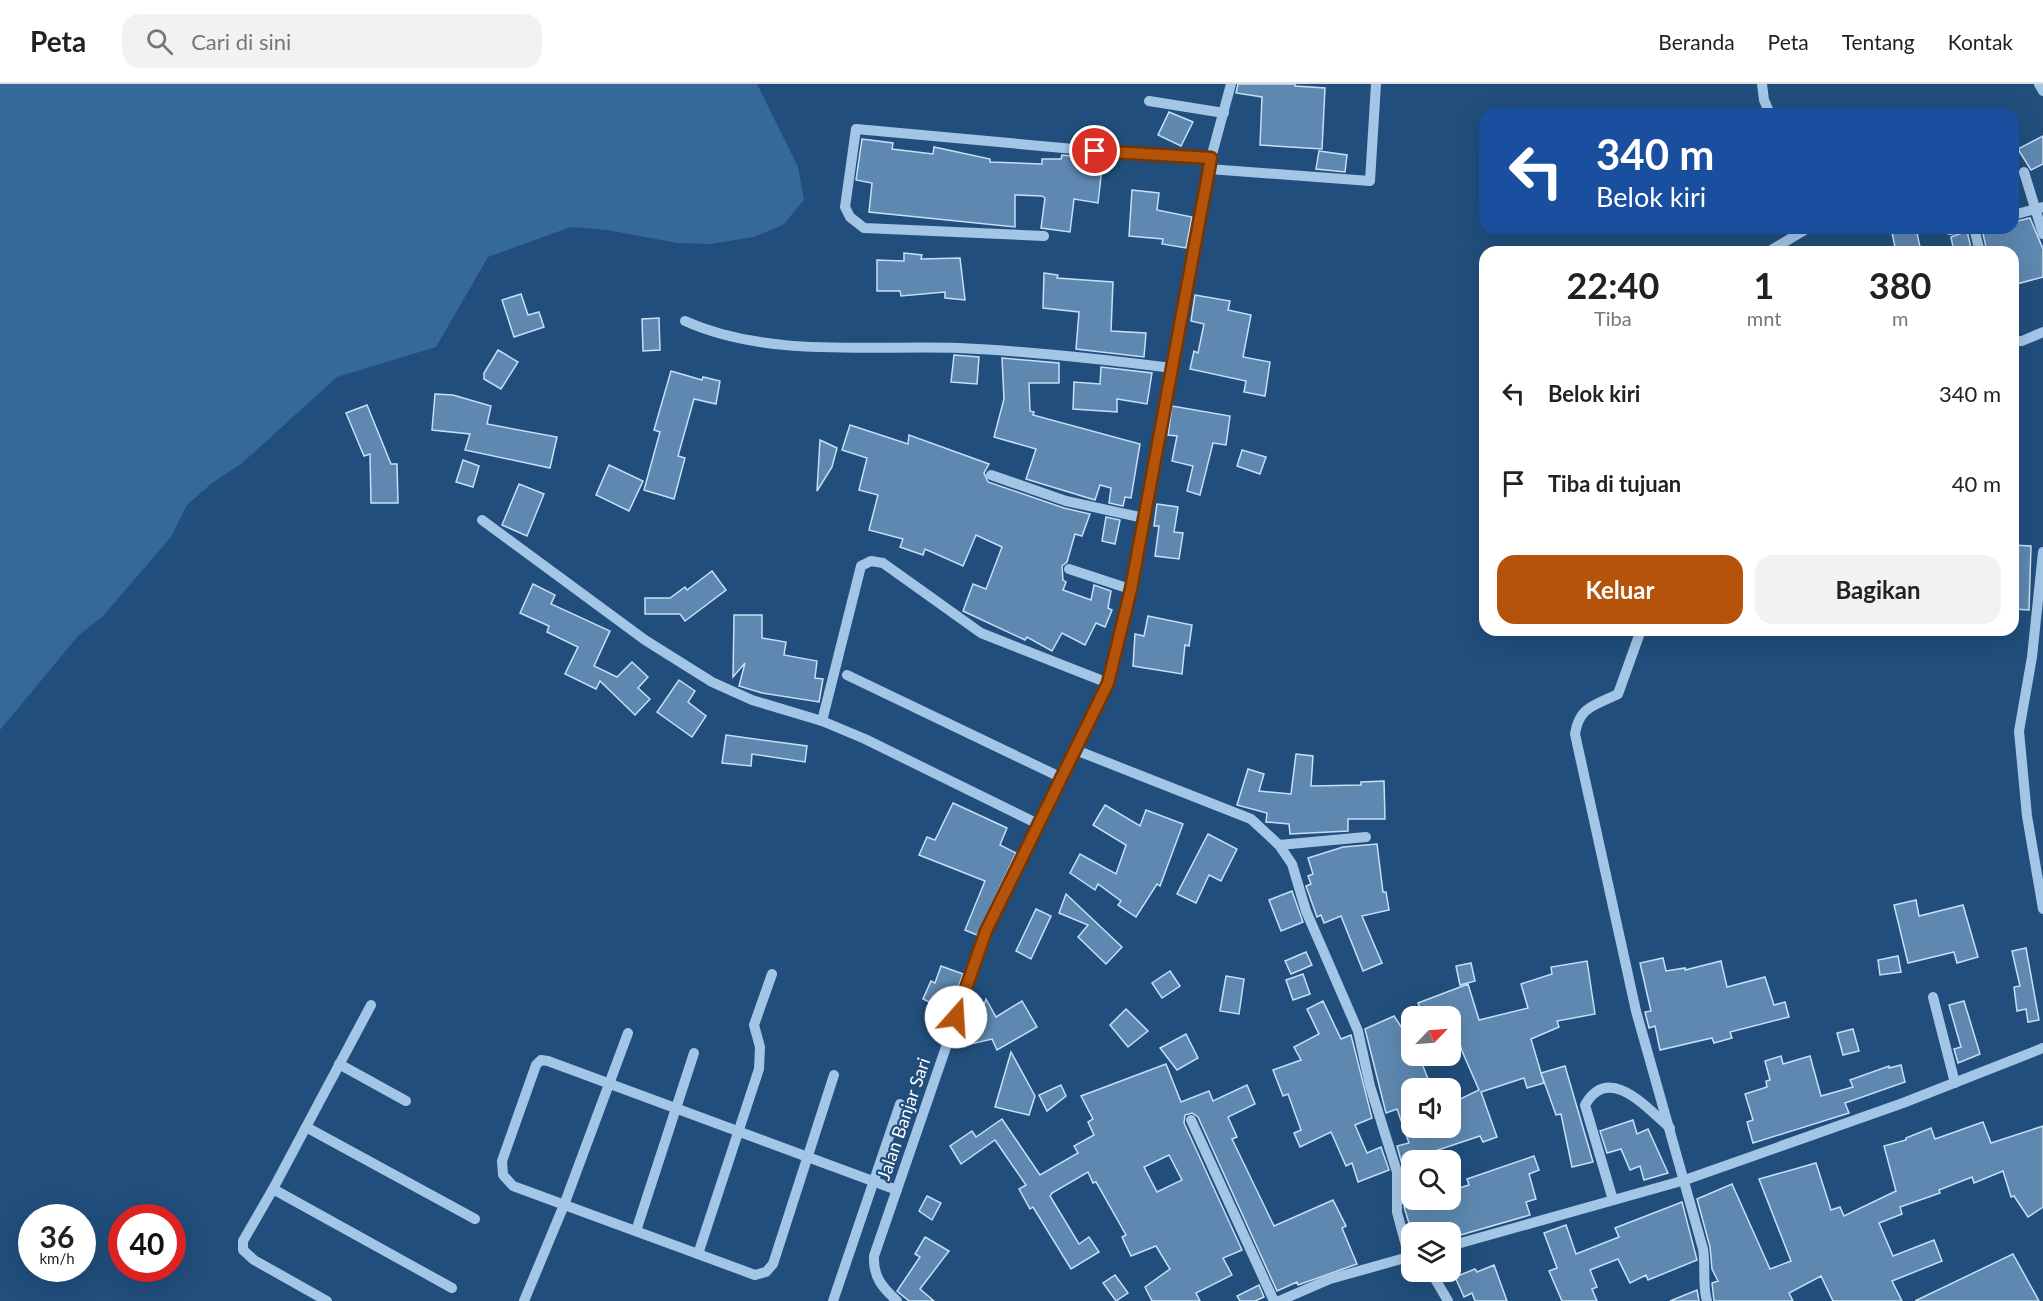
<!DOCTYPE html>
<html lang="id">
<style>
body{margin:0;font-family:Lato,sans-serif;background:#f2f2f2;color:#222;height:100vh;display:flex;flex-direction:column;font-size:22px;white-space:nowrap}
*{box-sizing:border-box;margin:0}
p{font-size:20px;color:#767676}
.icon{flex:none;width:33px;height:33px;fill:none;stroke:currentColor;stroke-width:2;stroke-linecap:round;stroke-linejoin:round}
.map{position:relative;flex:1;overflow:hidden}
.drawer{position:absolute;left:1479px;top:162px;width:540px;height:390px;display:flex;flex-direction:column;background:#fff;border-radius:18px;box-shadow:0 6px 24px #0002}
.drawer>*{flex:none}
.hud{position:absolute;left:1479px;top:24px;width:540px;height:126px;border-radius:18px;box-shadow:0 6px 24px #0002;background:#1a4fa0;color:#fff;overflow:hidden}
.needle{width:39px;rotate:65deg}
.tools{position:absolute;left:1401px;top:922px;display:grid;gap:12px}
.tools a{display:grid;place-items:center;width:60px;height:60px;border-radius:12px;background:#fff;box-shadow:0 6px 24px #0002;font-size:30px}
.speed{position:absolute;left:18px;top:1120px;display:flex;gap:12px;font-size:30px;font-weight:700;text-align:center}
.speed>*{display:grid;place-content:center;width:78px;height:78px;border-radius:50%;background:#fff;box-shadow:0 6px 24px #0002;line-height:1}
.speed small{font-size:15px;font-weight:400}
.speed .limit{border:9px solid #d22;background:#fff;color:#111}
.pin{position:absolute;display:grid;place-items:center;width:51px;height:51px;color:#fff;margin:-26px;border:3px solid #fff;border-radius:50%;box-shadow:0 2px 6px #0007}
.me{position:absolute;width:66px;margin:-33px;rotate:19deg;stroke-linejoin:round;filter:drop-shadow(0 0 4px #0008)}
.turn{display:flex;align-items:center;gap:21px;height:126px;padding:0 18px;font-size:27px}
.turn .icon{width:78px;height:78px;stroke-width:2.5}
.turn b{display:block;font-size:42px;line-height:51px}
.eta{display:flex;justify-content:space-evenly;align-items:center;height:102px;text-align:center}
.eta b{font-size:36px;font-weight:700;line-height:42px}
.button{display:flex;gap:12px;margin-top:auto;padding:12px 18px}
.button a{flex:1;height:69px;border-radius:18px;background:#b45309;color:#fff;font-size:24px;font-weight:700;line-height:69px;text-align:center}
.button a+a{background:#f2f2f2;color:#222}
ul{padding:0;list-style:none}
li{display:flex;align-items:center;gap:18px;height:90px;padding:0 18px}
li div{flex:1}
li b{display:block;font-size:22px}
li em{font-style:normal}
header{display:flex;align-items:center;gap:36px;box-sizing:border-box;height:84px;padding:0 30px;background:#fff;border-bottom:2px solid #e0e0e0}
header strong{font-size:28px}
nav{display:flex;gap:33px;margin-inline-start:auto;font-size:21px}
.search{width:420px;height:54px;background:#f2f2f2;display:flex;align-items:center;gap:15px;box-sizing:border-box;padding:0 21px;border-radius:18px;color:#767676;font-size:22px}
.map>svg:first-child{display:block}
.green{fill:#34699a}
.building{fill:#5e88b0;stroke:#c7dff5;stroke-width:1.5;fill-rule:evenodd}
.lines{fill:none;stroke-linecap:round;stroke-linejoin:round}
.minor{stroke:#a4c6e6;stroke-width:10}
.route-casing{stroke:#753606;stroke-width:15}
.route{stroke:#b45309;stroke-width:10}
.labels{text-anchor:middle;stroke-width:4.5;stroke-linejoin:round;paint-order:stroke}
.street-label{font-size:18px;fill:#fff;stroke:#214e7c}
</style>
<header>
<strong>Peta</strong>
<div class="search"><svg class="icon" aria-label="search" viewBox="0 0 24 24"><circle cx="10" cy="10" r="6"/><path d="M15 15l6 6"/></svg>Cari di sini</div>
<nav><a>Beranda</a><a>Peta</a><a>Tentang</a><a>Kontak</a></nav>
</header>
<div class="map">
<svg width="2043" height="1217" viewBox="0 0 2043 1217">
<rect width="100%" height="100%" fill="#214e7c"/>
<!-- green -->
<polygon class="green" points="0,0 757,0 798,83 804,116 783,141 754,153 710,160 677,159 607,146 571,143 488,173 436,263 337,293 241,380 212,399 187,421 171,453 103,532 78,552 0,646"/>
<!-- building -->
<g class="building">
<polygon points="1238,0 1295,0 1295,2 1325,4 1322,65 1260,61 1262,13 1236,9"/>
<polygon points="1169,28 1193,38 1181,62 1158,51"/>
<polygon points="2043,52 2043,80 2031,86 2018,65"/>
<polygon points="862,55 893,59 892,65 933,70 934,63 990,75 990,78 1042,80 1042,75 1061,75 1062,71 1103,75 1098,119 1074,115 1070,148 1041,144 1045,114 1042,112 1015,111 1015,143 869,128 872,99 856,96"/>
<polygon points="1319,67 1347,71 1345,88 1316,85"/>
<polygon points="1132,106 1159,109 1157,126 1192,133 1186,164 1162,160 1163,155 1129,152"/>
<polygon points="2030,134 2043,165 2043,193 2013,201 2013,168 1987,168 1982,145 2013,144 2013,138"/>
<polygon points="1891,144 1916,144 1921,168 1896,168"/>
<polygon points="1967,147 1972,168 1954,168 1951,153"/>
<polygon points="904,169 922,171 921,175 960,174 965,216 945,214 945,208 901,212 900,207 877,207 877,176 904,177"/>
<polygon points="1044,189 1058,191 1057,194 1113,198 1111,247 1146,249 1144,273 1076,265 1079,228 1043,224"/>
<polygon points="521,210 528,231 539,228 544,243 514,253 502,216"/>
<polygon points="1195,211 1230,217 1228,226 1251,231 1243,273 1270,278 1265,312 1244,308 1246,297 1190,285 1194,267 1198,269 1204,240 1191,237"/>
<polygon points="659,234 660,266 643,267 642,235"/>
<polygon points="498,266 518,278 501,305 484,295 484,289"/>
<polygon points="954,271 979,273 977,300 951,298"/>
<polygon points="1002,274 1059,279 1059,299 1029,299 1030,327 1034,328 1033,331 1140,360 1131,414 1125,413 1123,422 1109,419 1111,404 1100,401 1095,416 1026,395 1036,365 994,353 1004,315"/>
<polygon points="1101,283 1152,289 1147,320 1117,315 1117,328 1073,325 1074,298 1100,300"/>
<polygon points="671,287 702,296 703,293 720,297 716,320 694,315 678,372 685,374 674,415 644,406 660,348 654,346"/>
<polygon points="435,310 453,311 491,322 487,340 557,353 550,384 465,366 470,350 432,346"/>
<polygon points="367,321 391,380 397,380 398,419 371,419 370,370 364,372 346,329"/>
<polygon points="1172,322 1230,332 1226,361 1213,359 1200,411 1187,407 1193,382 1172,377 1177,352 1168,351"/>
<polygon points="850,341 908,360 909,351 989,380 984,389 988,398 1064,424 1090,430 1082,452 1075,450 1067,478 1062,482 1063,496 1066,498 1063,506 1091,516 1094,501 1111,507 1108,524 1112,526 1105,543 1096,539 1085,561 1062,549 1052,567 1027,553 1025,556 963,527 973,500 986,505 1002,463 976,451 963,482 925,465 923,471 900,463 903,455 869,446 878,411 859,406 867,374 842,366"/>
<polygon points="820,356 837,364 832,383 817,407"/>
<polygon points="1242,366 1266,373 1260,390 1237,382"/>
<polygon points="463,376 479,382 473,403 456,398"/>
<polygon points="609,381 643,397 629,427 596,411"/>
<polygon points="519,400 544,410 527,452 502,441"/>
<polygon points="1157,420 1178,423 1174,448 1183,449 1179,475 1155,472 1159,442 1154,442"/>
<polygon points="1106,433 1120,436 1115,460 1102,457"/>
<polygon points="2013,461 2031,462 2029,526 2013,525"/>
<polygon points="712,487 726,506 685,537 680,530 645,530 645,514 670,514 685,503 687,506"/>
<polygon points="533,500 555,511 551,520 610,547 594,582 617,593 632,578 648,593 638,604 650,615 635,631 600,597 596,605 565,590 578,563 547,548 549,542 520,529"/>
<polygon points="734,531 762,531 762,554 786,558 784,571 817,577 815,594 823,595 819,618 762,609 739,602 745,579 733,593"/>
<polygon points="1148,532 1192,541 1189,562 1185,561 1182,590 1133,582 1135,550 1144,552"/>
<polygon points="679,596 695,607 688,618 706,632 692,653 657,628"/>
<polygon points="726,651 807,662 805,678 752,670 751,682 722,679"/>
<polygon points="1296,670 1313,672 1311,702 1361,701 1361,698 1384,697 1385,735 1348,735 1348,747 1290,750 1289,740 1266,738 1267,729 1237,721 1248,685 1264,690 1259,707 1291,710"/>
<polygon points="953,719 1007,744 1000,761 1016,769 977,851 965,846 985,797 919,771 927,753 935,756"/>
<polygon points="1105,721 1140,742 1146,726 1183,740 1160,802 1157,800 1136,833 1118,821 1121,817 1098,800 1095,806 1070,789 1080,770 1116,790 1126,761 1093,741"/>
<polygon points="1208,750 1237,765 1221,797 1209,791 1196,819 1177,810"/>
<polygon points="1377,760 1383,808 1386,808 1389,826 1362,832 1382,879 1363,887 1341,832 1324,839 1321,831 1317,833 1306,802 1311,800 1308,792 1313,790 1308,774 1343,763"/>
<polygon points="1292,807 1303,838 1281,847 1269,816"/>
<polygon points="1066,810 1122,863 1106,880 1078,853 1088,841 1059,829"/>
<polygon points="1916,816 1919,832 1963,821 1978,873 1957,879 1954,868 1908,879 1894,821"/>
<polygon points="1036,825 1051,832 1031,875 1016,867"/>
<polygon points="2026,864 2039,936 2028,938 2026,925 2017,927 2014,903 2020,902 2012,867"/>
<polygon points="1306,868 1312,881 1291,890 1285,877"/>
<polygon points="1898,872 1901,888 1880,891 1878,876"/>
<polygon points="1663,874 1666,887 1685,884 1685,886 1721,877 1727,903 1765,893 1774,921 1785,918 1789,933 1730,948 1732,954 1714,959 1712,954 1660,966 1655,942 1649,944 1645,928 1651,927 1640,879"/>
<polygon points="1587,877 1595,930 1557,937 1559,943 1531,955 1544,999 1527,1004 1524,994 1481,1008 1497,1053 1483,1058 1480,1052 1429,1069 1430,1074 1402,1080 1397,1062 1409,1059 1397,1025 1386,1029 1365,945 1394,932 1402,944 1412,972 1419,972 1432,1005 1412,1005 1412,1044 1424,1044 1427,1053 1450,1045 1450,1020 1479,1006 1462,967 1452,933 1423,933 1418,919 1468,900 1479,936 1528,924 1521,900 1552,890 1551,883"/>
<polygon points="1471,879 1475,897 1460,901 1456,882"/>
<polygon points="941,882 963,890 949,928 923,915 931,897 935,899"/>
<polygon points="1170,887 1180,902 1162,914 1152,899"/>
<polygon points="1303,890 1310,910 1293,916 1286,896"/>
<polygon points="1226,892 1244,895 1239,930 1220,927"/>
<polygon points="986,915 996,933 1022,917 1037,943 997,966 992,955 971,960"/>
<polygon points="1323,917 1341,955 1351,951 1372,1034 1355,1041 1367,1069 1381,1063 1389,1086 1358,1098 1352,1079 1346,1082 1331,1048 1300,1063 1294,1049 1301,1046 1288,1010 1283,1012 1273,986 1301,976 1294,963 1319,950 1307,925"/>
<polygon points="1964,917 1980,970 1958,979 1954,965 1961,963 1949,921"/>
<polygon points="1126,925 1148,947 1128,963 1110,941"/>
<polygon points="1853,945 1859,967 1843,971 1837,949"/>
<polygon points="1186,950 1198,974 1177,986 1160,964"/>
<polygon points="1011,968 1035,1012 1029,1031 995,1023"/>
<polygon points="1781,972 1783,980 1810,972 1821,1012 1853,1003 1850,996 1889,982 1889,984 1901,981 1905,998 1845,1019 1849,1029 1753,1059 1747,1038 1753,1036 1745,1010 1767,1003 1766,997 1770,996 1765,977"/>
<path d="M1166 980 1181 1018 1209 1007 1213 1017 1247 1001 1255 1020 1228 1033 1237 1053 1232 1055 1274 1142 1333 1116 1346 1142 1342 1144 1357 1180 1298 1201 1297 1198 1277 1207 1198 1033 1192 1029 1185 1031 1184 1039 1242 1166 1223 1174 1232 1191 1196 1209 1200 1217H1152L1145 1203 1170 1185 1156 1162 1131 1172 1122 1153 1126 1151 1096 1098 1093 1099 1088 1088 1052 1109 1050 1112 1079 1160 1089 1153 1099 1168 1071 1185 1033 1123 1030 1125 1019 1105 1026 1101 995 1056 961 1080 950 1062 972 1047 976 1053 1002 1035 1040 1091 1078 1069 1074 1062 1094 1051 1088 1038 1093 1035 1081 1012ZM1169 1071 1182 1096 1157 1108 1144 1083Z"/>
<polygon points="1565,982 1593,1078 1572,1083 1561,1030 1556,1031 1541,989"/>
<polygon points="1061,1001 1066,1012 1047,1027 1039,1011"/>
<polygon points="1633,1036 1637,1050 1648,1045 1668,1089 1644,1096 1640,1082 1630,1086 1621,1065 1607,1069 1600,1047"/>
<polygon points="1983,1038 1991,1059 2043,1042 2043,1123 2028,1133 2014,1112 2011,1113 2003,1087 1974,1099 1972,1093 1939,1106 1940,1109 1900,1123 1902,1130 1879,1139 1893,1172 1934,1156 1942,1177 1892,1197 1902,1217 1833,1217 1821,1192 1789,1209 1793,1217 1714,1217 1712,1199 1718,1197 1712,1185 1710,1163 1697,1115 1732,1100 1770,1185 1791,1177 1759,1095 1816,1079 1831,1126 1840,1123 1844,1132 1896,1107 1884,1062 1906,1056 1906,1054 1931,1044 1935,1055"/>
<polygon points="1534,1072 1539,1086 1529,1090 1536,1115 1526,1118 1530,1131 1450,1154 1450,1149 1412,1149 1404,1123 1420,1116 1450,1116 1450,1107 1469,1101 1467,1095"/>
<polygon points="927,1112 941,1119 932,1136 919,1127"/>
<polygon points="1682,1118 1697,1176 1648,1196 1646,1191 1630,1199 1618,1175 1590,1186 1597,1203 1592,1205 1597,1217 1562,1217 1549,1187 1557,1184 1544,1149 1566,1141 1576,1170 1619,1153 1615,1144"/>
<polygon points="925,1153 949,1167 920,1205 934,1217 909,1217 897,1207 920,1173 915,1170"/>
<polygon points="2013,1170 2039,1217 1915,1217"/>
<polygon points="1494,1181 1507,1217 1475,1217 1472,1209 1464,1213 1455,1193 1475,1185 1477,1188"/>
<polygon points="1115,1191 1128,1209 1116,1217 1103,1199"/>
<polygon points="1259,1201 1264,1213 1255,1217 1240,1217 1237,1212"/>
<polygon points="1697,1206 1699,1217 1670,1217"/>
</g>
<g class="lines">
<!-- minor -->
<g class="minor">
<polyline points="1762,0 1764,16 1770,30"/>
<polyline points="2039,0 2043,7"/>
<polyline points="1149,17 1224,29"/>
<polyline points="1209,85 1370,97 1376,0"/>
<polyline points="2024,88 2043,150"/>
<polyline points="2013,131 2043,123"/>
<polyline points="1974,144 1980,168"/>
<polyline points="1950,146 1960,144"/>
<polyline points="1044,152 864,144 850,133 845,123 856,45 1140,71 1211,74"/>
<polyline points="1768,168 1808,144"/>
<path d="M685 237C767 274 870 261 959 264 1031 267 1101 275 1172 284"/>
<polyline points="2013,257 2022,257 2043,248"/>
<polyline points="991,391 1066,417 1144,434"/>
<polyline points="482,436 645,556 712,598 752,616 822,637 865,655 1038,740"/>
<polyline points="2043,468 2032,573 2019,647 2027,732 2043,825"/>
<polyline points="1069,485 1130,505"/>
<path d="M1641 546 1618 610C1596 621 1579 622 1575 650L1636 927 1703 1165C1706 1182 1702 1200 1707 1217"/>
<polyline points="847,591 1060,693"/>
<polyline points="822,637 861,482 871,477 883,479 981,549 1108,599"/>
<polyline points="1073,665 1251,735 1279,761 1292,780 1306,827 1358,947 1370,1002 1397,1088 1397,1128 1409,1173"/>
<polyline points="1279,761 1366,753"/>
<polyline points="1933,913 1955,999"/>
<polyline points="339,980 406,1017"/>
<path d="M834 991 773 1180 766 1188 755 1191 513 1102 503 1091 502 1077 536 981 541 976 548 977C665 1020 781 1063 897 1106"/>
<polyline points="1191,1036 1274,1217"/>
<polyline points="306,1043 475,1135"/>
<polyline points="273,1105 371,921"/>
<path d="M1613 1116 1585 1021C1609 979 1647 1024 1670 1044"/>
<polyline points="636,1147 694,969"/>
<polyline points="1450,1162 1685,1096 1903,1019 2043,964"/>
<polyline points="698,1170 759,985 760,963 754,941 772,890"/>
<polyline points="1431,1188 1448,1217"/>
<polyline points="327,1217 254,1176 243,1166 243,1157 273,1105 452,1204"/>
<polyline points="524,1217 564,1121 628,949"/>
<polyline points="833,1217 900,1020"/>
<path d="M897 1217C882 1203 873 1193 874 1172L986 847 1108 599 1130 505 1211 74 1231 0"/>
<polyline points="1279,1217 1330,1195 1412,1172"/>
</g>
</g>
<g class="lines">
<!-- route casing -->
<g class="route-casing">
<polyline id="route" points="956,933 986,847 1108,599 1131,505 1211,74 1095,67"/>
</g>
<!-- route -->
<use href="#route" class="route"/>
</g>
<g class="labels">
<!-- street labels -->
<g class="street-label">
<text transform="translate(904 1035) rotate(-71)" y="6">Jalan Banjar Sari</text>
</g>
</g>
</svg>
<div class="tools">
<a><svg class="needle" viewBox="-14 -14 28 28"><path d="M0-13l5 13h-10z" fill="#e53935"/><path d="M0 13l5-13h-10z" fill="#767676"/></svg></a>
<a><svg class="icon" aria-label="sound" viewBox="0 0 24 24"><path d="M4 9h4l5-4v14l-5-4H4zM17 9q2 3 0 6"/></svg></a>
<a><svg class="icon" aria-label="search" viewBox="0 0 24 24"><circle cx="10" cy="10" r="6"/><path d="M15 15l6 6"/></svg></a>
<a><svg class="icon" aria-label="layers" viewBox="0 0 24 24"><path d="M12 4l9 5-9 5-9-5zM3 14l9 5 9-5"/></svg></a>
</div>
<div class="speed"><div>36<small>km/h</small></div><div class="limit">40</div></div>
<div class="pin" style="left:1095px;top:67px;background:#d93025"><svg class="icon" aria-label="arrive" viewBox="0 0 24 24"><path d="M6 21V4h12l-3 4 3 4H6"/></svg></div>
<svg class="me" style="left:956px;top:933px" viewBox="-20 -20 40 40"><circle r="19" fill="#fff"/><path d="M0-13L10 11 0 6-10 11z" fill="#b45309"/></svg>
<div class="hud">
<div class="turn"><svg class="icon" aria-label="left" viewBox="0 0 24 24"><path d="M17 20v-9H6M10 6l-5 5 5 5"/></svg><div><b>340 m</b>Belok kiri</div></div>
</div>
<section class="drawer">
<div class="eta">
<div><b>22:40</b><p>Tiba</p></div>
<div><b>1</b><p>mnt</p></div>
<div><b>380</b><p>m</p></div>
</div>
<ul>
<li><svg class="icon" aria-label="left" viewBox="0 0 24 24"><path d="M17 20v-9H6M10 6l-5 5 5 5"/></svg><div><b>Belok kiri</b></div><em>340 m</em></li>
<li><svg class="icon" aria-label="arrive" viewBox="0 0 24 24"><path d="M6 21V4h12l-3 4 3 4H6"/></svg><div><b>Tiba di tujuan</b></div><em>40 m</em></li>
</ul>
<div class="button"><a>Keluar</a><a>Bagikan</a></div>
</section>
</div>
